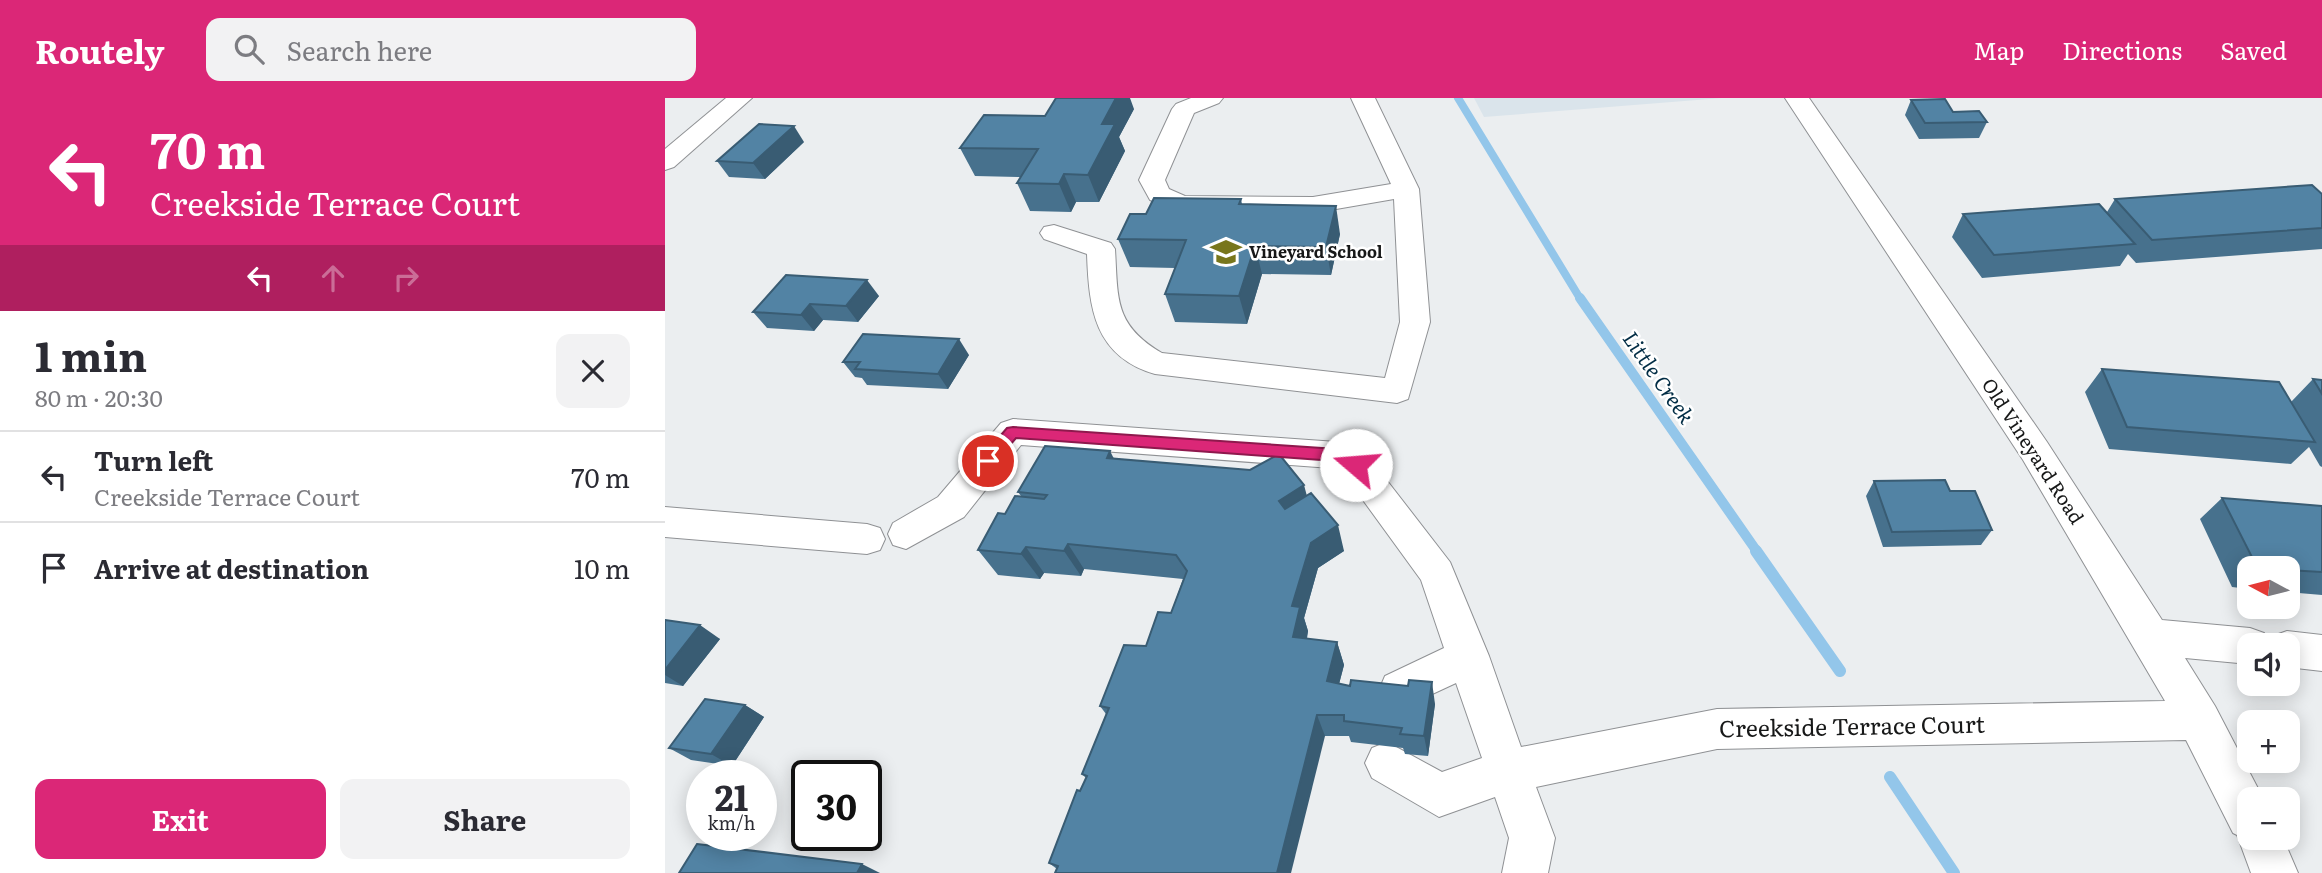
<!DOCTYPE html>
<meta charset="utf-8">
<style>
body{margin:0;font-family:Literata,serif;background:#f2f2f3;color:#2b2b33;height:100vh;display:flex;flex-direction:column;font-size:26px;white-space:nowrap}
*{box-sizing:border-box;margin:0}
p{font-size:23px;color:#7c7c81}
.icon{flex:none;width:38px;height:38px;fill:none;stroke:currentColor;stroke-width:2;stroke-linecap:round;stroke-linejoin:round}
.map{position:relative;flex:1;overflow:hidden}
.sheet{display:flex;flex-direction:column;background:#fff;width:665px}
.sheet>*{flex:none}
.hud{background:#db2777;color:#fff;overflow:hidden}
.needle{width:46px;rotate:277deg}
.fabs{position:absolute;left:1572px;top:458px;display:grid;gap:14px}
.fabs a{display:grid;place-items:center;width:63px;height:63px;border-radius:14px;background:#fff;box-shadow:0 4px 18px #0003;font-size:35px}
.speed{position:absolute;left:21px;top:662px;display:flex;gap:14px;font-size:35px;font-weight:700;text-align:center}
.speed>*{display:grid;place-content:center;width:91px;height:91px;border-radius:50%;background:#fff;box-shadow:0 4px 18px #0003;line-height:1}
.speed small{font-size:18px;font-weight:400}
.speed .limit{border:4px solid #111;border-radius:10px;background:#fff;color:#111}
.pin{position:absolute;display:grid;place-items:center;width:60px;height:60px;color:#fff;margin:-30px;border:4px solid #fff;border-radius:50%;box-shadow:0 2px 7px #0007}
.me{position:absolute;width:77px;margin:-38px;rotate:288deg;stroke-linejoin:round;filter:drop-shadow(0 0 5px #0008)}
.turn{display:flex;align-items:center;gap:24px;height:147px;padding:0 35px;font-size:32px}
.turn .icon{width:91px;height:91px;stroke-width:2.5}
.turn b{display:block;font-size:49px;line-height:60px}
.lanes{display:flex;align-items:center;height:66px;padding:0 35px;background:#0003;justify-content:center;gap:35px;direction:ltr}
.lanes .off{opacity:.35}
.round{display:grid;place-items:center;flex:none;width:74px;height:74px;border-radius:14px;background:#f2f2f3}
.summary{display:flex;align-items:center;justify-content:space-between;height:119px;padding:0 35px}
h1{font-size:42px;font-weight:700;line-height:52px}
.cta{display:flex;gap:14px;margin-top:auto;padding:14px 35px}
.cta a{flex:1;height:80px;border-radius:14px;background:#db2777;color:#fff;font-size:28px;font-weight:700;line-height:80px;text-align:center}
.cta a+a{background:#f2f2f3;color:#2b2b33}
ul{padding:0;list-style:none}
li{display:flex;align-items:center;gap:21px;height:91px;padding:0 35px;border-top:2px solid #e1e1e2}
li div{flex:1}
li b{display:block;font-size:26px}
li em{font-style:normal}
header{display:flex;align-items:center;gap:42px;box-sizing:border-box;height:98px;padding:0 35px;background:#db2777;color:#fff}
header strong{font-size:33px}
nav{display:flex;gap:38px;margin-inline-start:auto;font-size:24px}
.search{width:490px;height:63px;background:#f2f2f3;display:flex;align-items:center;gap:18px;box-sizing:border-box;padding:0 24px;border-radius:14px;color:#7c7c81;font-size:26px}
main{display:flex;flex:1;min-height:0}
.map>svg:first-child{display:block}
.built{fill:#dae4eb}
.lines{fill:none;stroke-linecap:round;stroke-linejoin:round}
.stream-far2{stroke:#93c6ea;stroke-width:8}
.stream-far1{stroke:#93c6ea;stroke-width:10}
.stream{stroke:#93c6ea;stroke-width:12}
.minor-casing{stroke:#8f9194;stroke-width:2}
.minor{fill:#fff;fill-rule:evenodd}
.wall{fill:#47718d}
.shaded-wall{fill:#395c73}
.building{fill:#5283a4;stroke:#395c73;stroke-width:2}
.route{fill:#db2777;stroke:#8e194d;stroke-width:2}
.labels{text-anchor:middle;stroke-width:5;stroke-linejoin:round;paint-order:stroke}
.far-poi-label{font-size:16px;font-weight:bold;fill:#171818;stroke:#fff;text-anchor:start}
.street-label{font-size:19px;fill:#171818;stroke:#fff}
.water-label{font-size:21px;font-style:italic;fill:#022d45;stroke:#fff}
.near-street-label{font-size:23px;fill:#171818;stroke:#fff}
</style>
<header>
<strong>Routely</strong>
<div class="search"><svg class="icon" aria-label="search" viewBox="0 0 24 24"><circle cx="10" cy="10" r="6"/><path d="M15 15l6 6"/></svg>Search here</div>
<nav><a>Map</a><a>Directions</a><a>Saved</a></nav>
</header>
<main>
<section class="sheet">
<div class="hud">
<div class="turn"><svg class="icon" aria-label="left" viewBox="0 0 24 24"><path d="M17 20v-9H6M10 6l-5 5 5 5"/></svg><div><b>70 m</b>Creekside Terrace Court</div></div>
<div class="lanes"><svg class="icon" aria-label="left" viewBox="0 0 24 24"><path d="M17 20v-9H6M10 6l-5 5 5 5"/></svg><svg class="icon off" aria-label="ahead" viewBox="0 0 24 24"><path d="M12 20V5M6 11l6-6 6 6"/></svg><svg class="icon off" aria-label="right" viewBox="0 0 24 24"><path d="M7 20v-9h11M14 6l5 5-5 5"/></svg></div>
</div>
<div class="summary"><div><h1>1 min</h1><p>80 m · 20:30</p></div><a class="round"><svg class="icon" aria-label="close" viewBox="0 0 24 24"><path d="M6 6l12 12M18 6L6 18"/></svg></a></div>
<ul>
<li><svg class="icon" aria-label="left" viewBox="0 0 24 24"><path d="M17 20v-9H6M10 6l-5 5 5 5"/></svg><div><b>Turn left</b><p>Creekside Terrace Court</p></div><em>70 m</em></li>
<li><svg class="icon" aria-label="arrive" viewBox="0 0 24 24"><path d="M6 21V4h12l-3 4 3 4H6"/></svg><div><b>Arrive at destination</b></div><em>10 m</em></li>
</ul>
<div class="cta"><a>Exit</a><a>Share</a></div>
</section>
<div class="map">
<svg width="1657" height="775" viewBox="0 0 1657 775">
<rect width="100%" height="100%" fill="#ebeef0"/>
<!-- built -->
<polygon class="built" points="809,0 1057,0 819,19"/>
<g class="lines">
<!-- stream-far2 -->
<polyline class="stream-far2" points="793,0 916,202"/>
<!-- stream-far1 -->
<polyline class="stream-far1" points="915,200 1093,455"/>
<!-- stream -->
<g class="stream">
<polyline points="1091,453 1175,573"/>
<polyline points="1225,679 1289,775"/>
</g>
<!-- minor casing -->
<g class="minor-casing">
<g id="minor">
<polygon points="61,0 87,0 9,69 0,72 0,51"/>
<path d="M526 0H558L554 5 529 15 500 82 504 91 520 98 648 99 726 86 686 0H710L754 91 765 224 743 301 732 305 490 276C429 258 424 210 422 156L379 141 375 135 379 129 389 127 446 145 450 151C453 201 449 227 497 255L720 280 735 224 729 101 648 115 516 114 485 102 474 82 507 11 511 6Z"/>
<polygon points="1120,0 1144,0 1382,344 1497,522 1585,530 1599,535 1604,546 1608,538 1622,533 1657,537 1657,573 1622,569 1622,548 1584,548 1584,566 1520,560 1550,608 1599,702 1584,702 1584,740 1618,740 1633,775 1586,775 1572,737 1568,735 1521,642 1052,651 871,689 890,740 883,775 837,775 844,740 830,699 774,719 707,680 700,665 707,650 722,644 777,674 817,660 791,585 735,611 720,606 714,592 720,578 779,550 756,482 679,376 666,370 356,347 299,419 241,451 228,447 223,436 228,425 273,399 336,325 348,321 672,344 703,358 785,464 824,558 856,649 1052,611 1500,603 1358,362"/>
<polygon points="0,409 202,426 215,430 220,441 215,452 202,456 0,439"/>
</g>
</g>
<!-- minor -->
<use href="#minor" class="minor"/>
</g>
<!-- wall -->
<g class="wall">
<polygon points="1246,2 1288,14 1322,24 1314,40 1254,41 1240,17"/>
<polygon points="469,11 454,39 460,53 434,104 411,104 406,114 365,113 352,85 356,79 310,78 295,50 380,18"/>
<polygon points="139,44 100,81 64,79 52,63"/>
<polygon points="1657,96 1657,151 1471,165 1463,156 1455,168 1317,180 1287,139 1298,116 1442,114 1450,101"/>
<polygon points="576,101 577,106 675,136 666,177 597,176 582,226 510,224 500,196 510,170 465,169 453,141 481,116"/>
<polygon points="121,177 214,198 193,224 158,222 149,233 102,230 88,214"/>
<polygon points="304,257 283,291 202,287 197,280 190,279 178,264"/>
<polygon points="1437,271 1626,304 1648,281 1657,282 1657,369 1655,368 1644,349 1626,366 1444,351 1420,294"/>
<polygon points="449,361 642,398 679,453 653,470 639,520 643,533 642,541 672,544 679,567 674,586 770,606 763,658 740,656 738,650 686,644 684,638 660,638 392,771 384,765 421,680 417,676 441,616 435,608 506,515 518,481 419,471 416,478 379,475 375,481 333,477 313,452 340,416 356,398 353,394"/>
<polygon points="1209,383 1327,432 1316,447 1218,449 1201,398"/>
<polygon points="1557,400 1657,408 1657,497 1622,494 1622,471 1584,471 1584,491 1567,489 1535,421"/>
<polygon points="0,522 55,541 18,588 0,585"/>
<polygon points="80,607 99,619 67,668 26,662 4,650"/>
</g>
<!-- shaded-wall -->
<g class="shaded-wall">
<polygon points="451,0 465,0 469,11 454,39 460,53 434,104 423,77 437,26"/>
<polygon points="129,28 139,44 100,81 88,65"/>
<polygon points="399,76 411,104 406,114 394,86"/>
<polygon points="671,108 675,136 666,177 661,149"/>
<polygon points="590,148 597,176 582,226 574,198"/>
<polygon points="202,182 214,198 193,224 181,208"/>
<polygon points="145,206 158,222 149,233 136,217"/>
<polygon points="294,241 304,257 283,291 273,276"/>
<polygon points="445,353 459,380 442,360"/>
<polygon points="639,387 646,413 622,429 614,403"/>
<polygon points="673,427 679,453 653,470 639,520 643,533 637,562 628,539 627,508 646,445"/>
<polygon points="403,446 419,471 416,478 399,453"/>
<polygon points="361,449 379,475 375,481 356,456"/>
<polygon points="35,527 55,541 18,588 0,577 0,572"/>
<polygon points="672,544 679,567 669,605 662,583"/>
<polygon points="767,584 770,606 763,658 759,638"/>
<polygon points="80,607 99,619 67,668 46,656"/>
<polygon points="652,617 660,638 626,775 612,775"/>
<polygon points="197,766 215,775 192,775"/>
</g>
<!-- building -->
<g class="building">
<polygon points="391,0 451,0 437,26 450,26 423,77 399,76 394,86 352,85 373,51 295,50 319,17 380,18"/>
<polygon points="1280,1 1288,14 1314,13 1322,24 1260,25 1246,2"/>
<polygon points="94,26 129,28 88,65 52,63"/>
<polygon points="1647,87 1657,96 1657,130 1487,142 1450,101"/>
<polygon points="489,100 576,101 574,106 671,108 661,149 590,148 574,198 500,196 521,142 453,141 465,116 481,116"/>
<polygon points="1434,106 1470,146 1329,157 1298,116"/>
<polygon points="121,177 202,182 181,208 145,206 136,217 88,214"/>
<polygon points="198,236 294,241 273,276 190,271 195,264 178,264"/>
<polygon points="1437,271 1614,284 1650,344 1462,329"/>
<polygon points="1648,281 1657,282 1657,296"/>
<polygon points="380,348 445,353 442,360 585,372 614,356 639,387 614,403 620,411 646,395 673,427 646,445 627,508 635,509 628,539 672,544 662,583 685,588 686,582 743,588 744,582 767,584 759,638 735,636 737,630 679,623 679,617 652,617 612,775 390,775 393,768 384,765 412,692 415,693 422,678 417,676 444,610 435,608 459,547 481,548 493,514 506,515 522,473 511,457 403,446 399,453 361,449 356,456 313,452 333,415 340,416 350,398 379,401 382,397 353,394"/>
<polygon points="1280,382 1285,393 1310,393 1327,432 1227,434 1209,383"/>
<polygon points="1557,400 1657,408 1657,474 1622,472 1622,471 1592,469"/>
<polygon points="0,522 35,527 0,572"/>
<polygon points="40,601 80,607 46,656 4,650"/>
<polygon points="32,746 197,766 192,775 14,775"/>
</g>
<!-- route -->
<polygon class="route" points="348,329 672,351 697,363 699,367 691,373 670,363 351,340 328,367 317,367 317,359 342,330"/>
<!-- icons -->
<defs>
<g id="school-bare" transform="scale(2.415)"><path d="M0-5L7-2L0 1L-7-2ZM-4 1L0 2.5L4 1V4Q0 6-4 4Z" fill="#78761c" stroke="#fff" stroke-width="2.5" paint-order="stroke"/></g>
</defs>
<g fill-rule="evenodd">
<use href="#school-bare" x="561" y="154"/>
</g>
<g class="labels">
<!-- far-poi labels -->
<g class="far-poi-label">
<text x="584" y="160">Vineyard School</text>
</g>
<!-- street labels -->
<g class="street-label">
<text transform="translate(1368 353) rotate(57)" y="7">Old Vineyard Road</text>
</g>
<!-- water labels -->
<g class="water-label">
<text transform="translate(993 280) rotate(55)" y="7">Little Creek</text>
</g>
<!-- near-street labels -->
<g class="near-street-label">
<text transform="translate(1187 629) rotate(-1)" y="8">Creekside Terrace Court</text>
</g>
</g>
</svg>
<div class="fabs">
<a><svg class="needle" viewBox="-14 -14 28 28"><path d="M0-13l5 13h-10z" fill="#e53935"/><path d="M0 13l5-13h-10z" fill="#7c7c81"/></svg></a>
<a><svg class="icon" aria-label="sound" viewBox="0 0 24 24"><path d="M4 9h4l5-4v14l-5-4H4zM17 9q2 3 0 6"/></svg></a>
<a>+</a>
<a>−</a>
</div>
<div class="speed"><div>21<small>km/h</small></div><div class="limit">30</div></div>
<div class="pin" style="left:323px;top:363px;background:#d93025"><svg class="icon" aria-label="arrive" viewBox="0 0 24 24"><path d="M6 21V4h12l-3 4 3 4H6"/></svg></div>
<svg class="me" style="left:691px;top:367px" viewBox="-20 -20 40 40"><circle r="19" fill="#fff"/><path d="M0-13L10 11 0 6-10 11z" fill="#db2777"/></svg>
</div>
</main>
